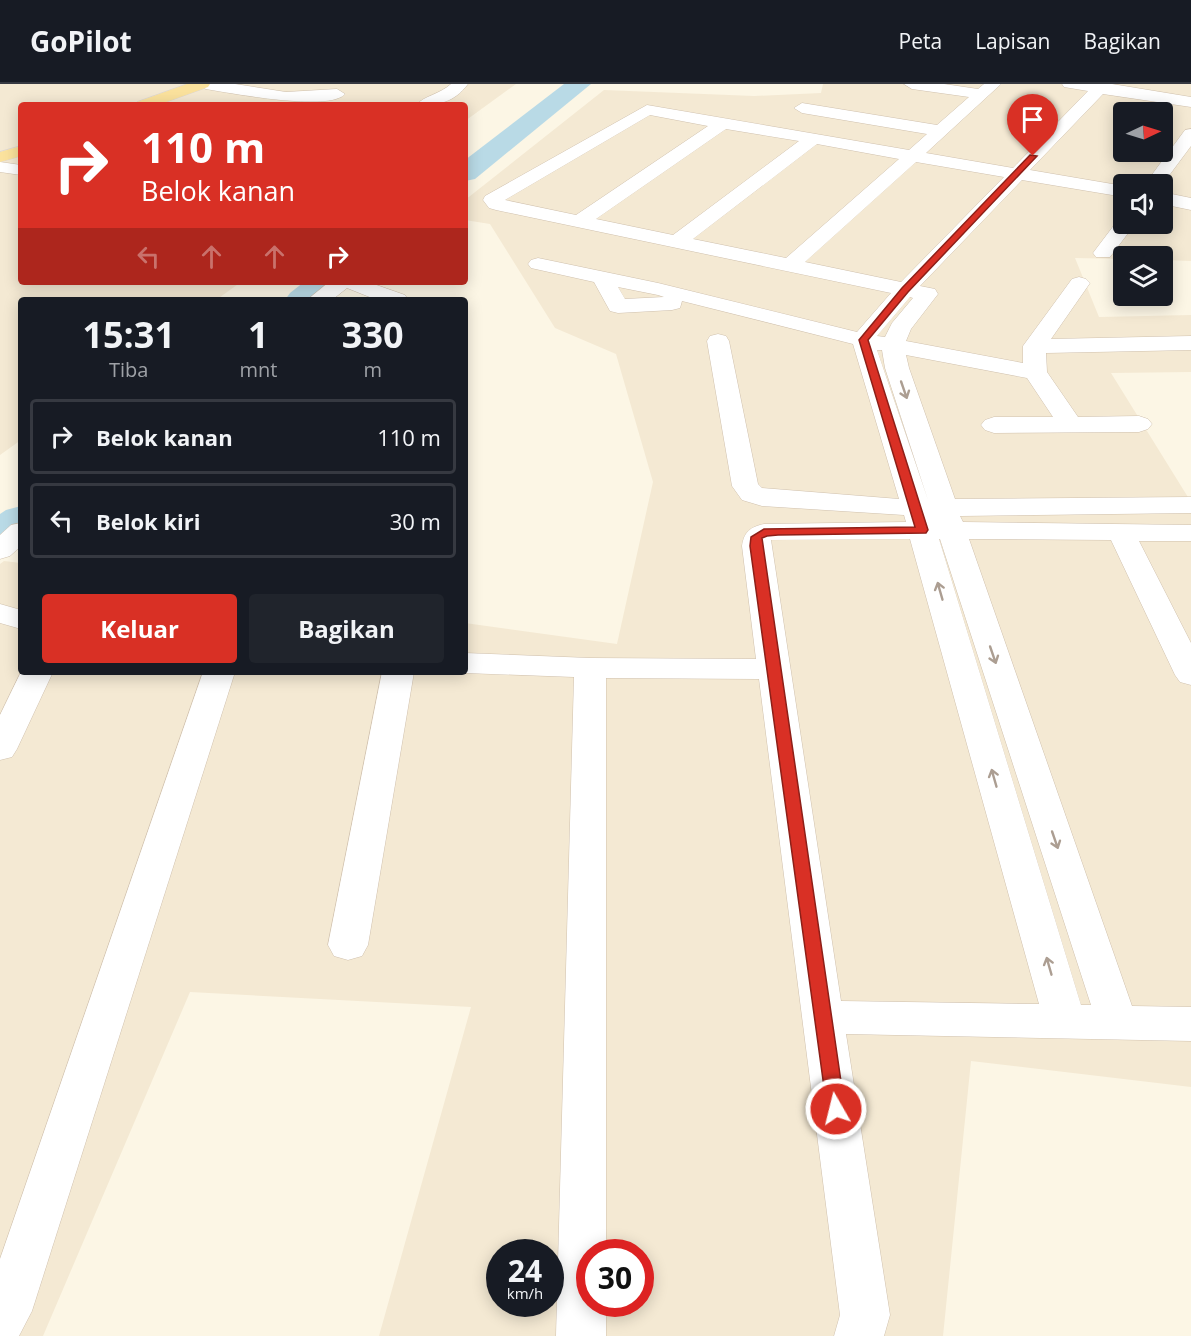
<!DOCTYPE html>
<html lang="id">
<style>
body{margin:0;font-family:"Open Sans",sans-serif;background:#20242c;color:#f1f3f6;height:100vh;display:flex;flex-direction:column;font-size:22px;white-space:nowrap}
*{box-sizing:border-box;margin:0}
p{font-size:20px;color:#9ea1a6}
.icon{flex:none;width:33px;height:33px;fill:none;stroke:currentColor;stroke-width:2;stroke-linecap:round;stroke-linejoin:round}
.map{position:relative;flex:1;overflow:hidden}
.panel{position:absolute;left:18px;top:213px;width:450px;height:378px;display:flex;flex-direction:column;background:#171b24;border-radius:6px;box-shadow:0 3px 15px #0003}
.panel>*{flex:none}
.guide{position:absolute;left:18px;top:18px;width:450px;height:183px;border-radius:6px;box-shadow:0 3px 15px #0003;background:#d93025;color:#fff;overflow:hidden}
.needle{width:39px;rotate:86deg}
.controls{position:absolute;left:1113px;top:18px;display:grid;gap:12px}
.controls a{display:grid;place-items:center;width:60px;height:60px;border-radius:6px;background:#171b24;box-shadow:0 3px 15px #0003;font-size:30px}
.speed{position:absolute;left:486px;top:1155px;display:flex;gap:12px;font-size:30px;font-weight:700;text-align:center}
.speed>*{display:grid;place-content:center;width:78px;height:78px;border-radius:50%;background:#171b24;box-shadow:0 3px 15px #0003;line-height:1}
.speed small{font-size:15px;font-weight:400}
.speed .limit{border:9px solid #d22;background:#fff;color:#111}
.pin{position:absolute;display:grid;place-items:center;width:51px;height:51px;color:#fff;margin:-62px -26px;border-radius:50% 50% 50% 0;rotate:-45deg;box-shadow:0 0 6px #0007}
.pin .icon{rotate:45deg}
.me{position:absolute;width:66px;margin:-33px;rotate:352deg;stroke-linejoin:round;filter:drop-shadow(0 0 4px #0008)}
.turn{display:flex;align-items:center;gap:21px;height:126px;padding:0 24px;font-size:27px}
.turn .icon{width:78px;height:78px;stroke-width:2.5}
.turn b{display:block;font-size:42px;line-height:51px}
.lanes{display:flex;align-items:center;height:57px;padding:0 24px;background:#0003;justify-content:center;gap:30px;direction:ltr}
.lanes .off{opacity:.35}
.eta{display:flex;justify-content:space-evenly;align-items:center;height:102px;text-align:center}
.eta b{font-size:36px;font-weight:700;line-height:42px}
.primary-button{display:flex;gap:12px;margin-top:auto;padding:12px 24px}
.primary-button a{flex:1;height:69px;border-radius:6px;background:#d93025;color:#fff;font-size:24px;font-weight:700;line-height:69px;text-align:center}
.primary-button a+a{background:#20242c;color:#f1f3f6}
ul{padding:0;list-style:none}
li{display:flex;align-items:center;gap:18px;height:75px;margin:0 12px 9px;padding:0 12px;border:3px solid #363941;border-radius:6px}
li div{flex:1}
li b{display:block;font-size:22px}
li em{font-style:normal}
header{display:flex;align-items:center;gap:36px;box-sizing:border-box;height:84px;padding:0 30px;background:#171b24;border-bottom:2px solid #363941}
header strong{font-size:28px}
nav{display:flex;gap:33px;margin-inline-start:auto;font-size:21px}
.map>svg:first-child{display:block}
.residential{fill:#f4e9d3;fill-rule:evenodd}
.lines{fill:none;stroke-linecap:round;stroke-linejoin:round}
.canal{fill:#b9dae6;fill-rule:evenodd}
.street-casing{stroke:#d0c1ae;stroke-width:1}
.primary-casing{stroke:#ded8d4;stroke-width:1}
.street{fill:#fff;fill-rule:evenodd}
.primary{fill:#fbe29d;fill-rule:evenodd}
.oneway{stroke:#ac9e92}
.route{fill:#d93025;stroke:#8d1f18;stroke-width:1.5}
</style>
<header>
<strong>GoPilot</strong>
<nav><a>Peta</a><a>Lapisan</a><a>Bagikan</a></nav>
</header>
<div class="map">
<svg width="1191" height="1252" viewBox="0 0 1191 1252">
<rect width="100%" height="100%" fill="#fcf6e5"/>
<!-- residential -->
<g class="residential">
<polygon points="0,0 516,0 465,37 465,21 21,21 21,198 241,198 216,216 21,216 21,356 0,371"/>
<path d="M823 0H1191V177L1163 176 1162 172H1124L1123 175 1075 174 1099 233 1191 231V288L1111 289 1191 418V1003L971 977 943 1252H379L471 923 190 908 43 1252H0V480L4 477 21 479V588H465V539L617 560 653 398 616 270 555 244 490 140 465 136V116L604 6 754 12 821 9ZM1124 28H1162V68H1124ZM1124 100H1162V140H1124ZM500 1168H550V1220H500ZM590 1168H640V1220H590Z"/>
</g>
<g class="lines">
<!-- canal -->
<g class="canal">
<polygon points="564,0 591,0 475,95 465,97 465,76"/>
<polygon points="304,198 341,198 323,216 285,216 290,209"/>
<polygon points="21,422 21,456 15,460 0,464 0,430 6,426"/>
</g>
<!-- street casing -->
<g class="street-casing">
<g id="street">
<path d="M198 0H235L286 8 337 5 345 10C330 28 230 9 206 5Z"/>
<path d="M451 0H468C454 19 438 21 416 21 424 12 440 10 451 0Z"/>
<path d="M904 0H944L978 5 984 0H1001L926 69 1013 84 1088 7 1064 3 1062 0H1112L1191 13V23L1103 10 1030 86 1124 102V113L1022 96 920 202 935 205 938 210 911 245 906 257 1023 279V262L1072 195 1079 193 1086 195 1090 199 1051 255 1191 252V266L1046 269 1047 288 1078 333 1139 332 1148 335 1152 340 1148 345 1139 348 994 349 985 346 981 341 985 336 994 333H1053L1027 294 906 271 909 284 955 415 1191 413V429L960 432 963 438 1191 441V457H1139L1191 559V601L1180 598 1175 591 1111 456 969 455 1132 922 1191 923V957L846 950 890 1231 884 1252H834L840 1231 759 595 606 594V1168H590V1220H606V1252H556L574 593 465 589 462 588H465V569L590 574 756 575 742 462C744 448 750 443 764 440L906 438 904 431 762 422 742 416 732 402 707 257 710 252 718 250 726 252 729 257 758 400 762 404 899 415 853 260 682 217 680 224 672 226 618 229 610 227 594 198 531 184 528 180 531 176 538 174 658 199 857 248 891 209 496 126 489 124 483 116 485 112 647 21 909 66 927 50 802 29 794 24 802 19 937 41 969 13 912 5ZM650 31 708 42 576 131 505 116ZM726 45 799 57 673 151 596 135ZM817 60 899 75 786 174 693 155ZM916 78 1004 93 901 198 805 178ZM618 203 658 211 664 213 625 215ZM910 213 913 214 892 239 885 253 877 252ZM877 266H882L885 284 928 416ZM910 455 1039 920 841 917 771 456ZM939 455H940L1091 921H1081Z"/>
<polygon points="1191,45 1191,62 1162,101 1145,100 1185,46"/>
<polygon points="0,78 21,81 21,91 0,88"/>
<polygon points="1162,108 1191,114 1191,126 1162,120"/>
<polygon points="1124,135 1124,140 1135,140 1110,173 1096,173 1093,169 1096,165 1118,136"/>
<polygon points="329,198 368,198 405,211 408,216 377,216 347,204 332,216 307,216"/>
<polygon points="21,439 21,462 10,472 0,475 0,451 11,441"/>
<polygon points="0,520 21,526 21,545 0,539"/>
<polygon points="21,588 53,588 17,665 12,673 0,676 0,631"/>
<polygon points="203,588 235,588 32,1227 19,1252 0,1252 0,1175"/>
<polygon points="382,588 414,588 368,861 362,872 348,876 334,872 328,861"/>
</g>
</g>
<!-- primary casing -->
<g class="primary-casing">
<g id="primary">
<polygon points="187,0 210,0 208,3 158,21 135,21 137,18"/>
<polygon points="21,62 21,72 0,78 0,68"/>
</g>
</g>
<!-- street -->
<use href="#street" class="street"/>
<!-- primary -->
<use href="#primary" class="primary"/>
</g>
<!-- one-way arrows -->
<defs><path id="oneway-shaft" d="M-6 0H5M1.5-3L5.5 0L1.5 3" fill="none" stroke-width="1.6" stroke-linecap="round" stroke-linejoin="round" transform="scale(1.5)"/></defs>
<g class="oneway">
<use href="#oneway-shaft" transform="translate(904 306) rotate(71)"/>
<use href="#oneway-shaft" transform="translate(940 507) rotate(-106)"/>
<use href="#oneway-shaft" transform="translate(993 571) rotate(71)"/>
<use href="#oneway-shaft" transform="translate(994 694) rotate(-106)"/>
<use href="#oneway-shaft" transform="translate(1055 756) rotate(71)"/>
<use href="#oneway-shaft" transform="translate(1049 882) rotate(-106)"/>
</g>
<!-- route -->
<polygon class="route" points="1030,71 1037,72 908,208 868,256 928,446 926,449 778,451 767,452 762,454 845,1025 842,1030 836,1033 829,1030 827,1025 750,462 751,453 764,445 915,443 859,256 902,204"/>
</svg>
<div class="controls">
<a><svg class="needle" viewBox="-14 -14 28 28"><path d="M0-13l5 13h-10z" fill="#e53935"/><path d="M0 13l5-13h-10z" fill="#9ea1a6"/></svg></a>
<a><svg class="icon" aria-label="sound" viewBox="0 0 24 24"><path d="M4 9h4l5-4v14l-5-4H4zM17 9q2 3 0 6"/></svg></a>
<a><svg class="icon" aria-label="layers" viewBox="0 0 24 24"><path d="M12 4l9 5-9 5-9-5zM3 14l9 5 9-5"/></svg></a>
</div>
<div class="speed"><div>24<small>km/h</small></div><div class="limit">30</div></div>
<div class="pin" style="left:1033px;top:72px;background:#d93025"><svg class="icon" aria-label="arrive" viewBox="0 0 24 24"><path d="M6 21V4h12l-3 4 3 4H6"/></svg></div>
<svg class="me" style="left:836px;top:1025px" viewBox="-20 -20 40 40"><circle r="17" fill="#d93025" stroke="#fff" stroke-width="3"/><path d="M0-11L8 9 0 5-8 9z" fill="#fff"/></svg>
<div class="guide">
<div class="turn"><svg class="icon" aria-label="right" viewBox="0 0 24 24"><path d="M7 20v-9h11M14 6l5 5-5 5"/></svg><div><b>110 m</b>Belok kanan</div></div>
<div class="lanes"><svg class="icon off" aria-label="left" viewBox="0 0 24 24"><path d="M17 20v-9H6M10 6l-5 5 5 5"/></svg><svg class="icon off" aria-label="ahead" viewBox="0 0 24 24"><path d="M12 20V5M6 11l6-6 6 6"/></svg><svg class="icon off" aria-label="ahead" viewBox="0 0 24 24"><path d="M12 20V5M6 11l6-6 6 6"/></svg><svg class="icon" aria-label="right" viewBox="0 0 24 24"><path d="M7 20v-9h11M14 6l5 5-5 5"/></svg></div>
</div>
<section class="panel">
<div class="eta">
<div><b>15:31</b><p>Tiba</p></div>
<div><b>1</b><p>mnt</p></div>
<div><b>330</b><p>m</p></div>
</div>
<ul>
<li><svg class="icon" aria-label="right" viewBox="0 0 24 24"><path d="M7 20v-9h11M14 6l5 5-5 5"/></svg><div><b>Belok kanan</b></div><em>110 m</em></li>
<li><svg class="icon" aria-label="left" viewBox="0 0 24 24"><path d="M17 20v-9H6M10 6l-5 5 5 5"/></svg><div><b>Belok kiri</b></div><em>30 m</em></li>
</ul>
<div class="primary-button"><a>Keluar</a><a>Bagikan</a></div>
</section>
</div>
